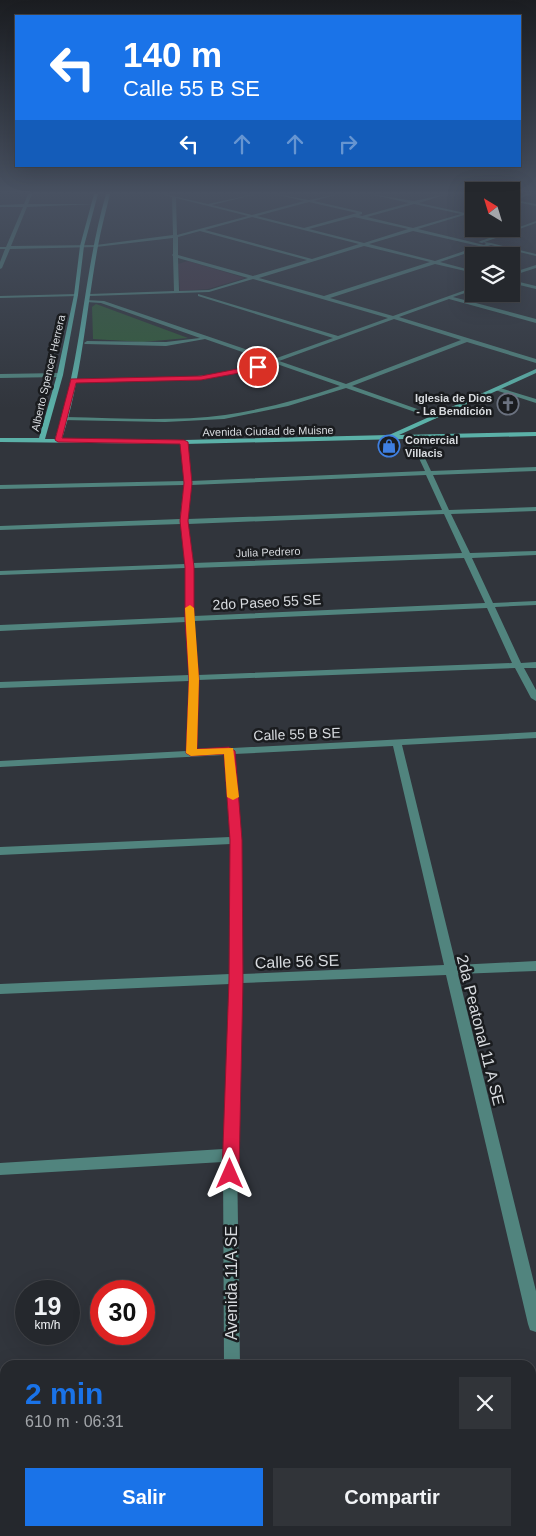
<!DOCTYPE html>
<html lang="es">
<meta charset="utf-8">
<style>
body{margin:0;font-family:Arial,sans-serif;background:#313439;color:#f1f3f6;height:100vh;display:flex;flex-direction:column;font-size:19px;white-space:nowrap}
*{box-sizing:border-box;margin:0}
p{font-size:16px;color:#a3a6aa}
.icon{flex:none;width:28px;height:28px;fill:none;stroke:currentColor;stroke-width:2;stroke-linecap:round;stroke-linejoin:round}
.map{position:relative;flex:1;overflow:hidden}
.drawer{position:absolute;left:0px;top:1360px;width:536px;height:176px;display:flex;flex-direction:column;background:#25282d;border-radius:15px 15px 0 0;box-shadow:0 5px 20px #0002,0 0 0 1px #424449}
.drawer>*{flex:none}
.banner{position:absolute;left:15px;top:15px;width:506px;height:152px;border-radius:0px;box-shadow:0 5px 20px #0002,0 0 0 1px #424449;background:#1a73e8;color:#fff;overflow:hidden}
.needle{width:32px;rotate:322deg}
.buttons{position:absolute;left:465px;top:182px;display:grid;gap:10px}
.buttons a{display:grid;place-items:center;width:55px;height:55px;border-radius:0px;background:#25282d;box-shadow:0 5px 20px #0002,0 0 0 1px #424449;font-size:25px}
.speed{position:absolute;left:15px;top:1280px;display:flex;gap:10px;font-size:25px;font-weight:700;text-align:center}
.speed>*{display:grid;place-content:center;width:65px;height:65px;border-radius:50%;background:#25282d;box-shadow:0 5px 20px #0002,0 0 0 1px #424449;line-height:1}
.speed small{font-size:12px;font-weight:400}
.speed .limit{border:8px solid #d22;background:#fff;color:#111}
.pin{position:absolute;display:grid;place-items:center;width:42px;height:42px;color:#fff;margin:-21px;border:2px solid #fff;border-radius:50%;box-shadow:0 1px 5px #0007}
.me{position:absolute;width:55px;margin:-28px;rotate:0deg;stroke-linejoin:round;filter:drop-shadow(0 0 4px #0008)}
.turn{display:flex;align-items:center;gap:18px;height:105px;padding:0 25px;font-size:22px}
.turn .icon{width:65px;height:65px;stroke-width:2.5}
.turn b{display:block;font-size:35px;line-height:42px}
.lanes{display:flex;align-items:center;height:48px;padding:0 25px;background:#0003;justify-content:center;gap:25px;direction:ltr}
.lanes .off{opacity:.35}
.round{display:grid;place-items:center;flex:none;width:52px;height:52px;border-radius:0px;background:#313439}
.headline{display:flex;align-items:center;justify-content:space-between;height:85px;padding:0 25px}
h1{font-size:30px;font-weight:700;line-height:38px;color:#1a73e8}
.primary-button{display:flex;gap:10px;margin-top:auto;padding:10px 25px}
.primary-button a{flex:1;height:58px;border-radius:0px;background:#1a73e8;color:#fff;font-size:20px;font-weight:700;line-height:58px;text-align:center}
.primary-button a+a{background:#313439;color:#f1f3f6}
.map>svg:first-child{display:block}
.education{fill:#443746}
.green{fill:#325d3a}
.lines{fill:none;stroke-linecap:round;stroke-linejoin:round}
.street{fill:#51847e;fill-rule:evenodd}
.secondary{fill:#5bb1a8;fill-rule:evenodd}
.route{fill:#e11d48;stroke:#92132f}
.slow{fill:#f59e0b}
.labels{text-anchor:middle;stroke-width:5;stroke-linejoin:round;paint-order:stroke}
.far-street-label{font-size:11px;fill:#d7dade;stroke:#1a1c1f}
.far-poi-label{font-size:11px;font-weight:bold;fill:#d7dade;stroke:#1a1c1f;text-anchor:end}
.street-label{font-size:14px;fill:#d7dade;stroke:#1a1c1f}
.near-street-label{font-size:16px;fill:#d7dade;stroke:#1a1c1f}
</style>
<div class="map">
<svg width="536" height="1536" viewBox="0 0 536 1536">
<rect width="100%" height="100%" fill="#31353c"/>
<!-- education -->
<polygon class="education" points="188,261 245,278 208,289 180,291 178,264"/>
<!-- green -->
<polygon class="green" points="96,304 188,338 142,342 93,339 92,307"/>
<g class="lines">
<!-- street -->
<g class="street">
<path d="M28 194H32L28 204H95L27 207 11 246 96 245 173 235 172 197 163 194 208 204 256 194 212 205 252 215 304 201 275 194 309 200 338 194 314 201 362 212V214L359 215 362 216 409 203 370 194 414 201 447 194 419 203 465 213 474 210V212L418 229 484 245 486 244 484 242 491 243 536 254V256L491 245 440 262 474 271V273L435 264 330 298 393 316 474 287V290L453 297 536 319V323L449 299 399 317 536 359V363L467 342 352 386 437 416 438 417 435 419 346 388 288 406 224 419 165 422 63 420 62 419 65 417C118 418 173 422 225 415 265 409 302 399 340 386L274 363 258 369 201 380 71 382V380L73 379C136 378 208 383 268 361L205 339 166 346 85 344 84 343 87 341 166 342 200 338 101 303 86 302V300L104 301 274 359 333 338 198 296V294L338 336 388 318 253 279 209 292 90 296 88 295 90 294 174 291 173 256 172 255 173 254V238L96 247 10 249 2 268 0 269V262L5 249H0V247H6L23 207H0V205L24 204ZM176 198 248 216 177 235ZM309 202 357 213 304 228 257 216ZM414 204 461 214 413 228 367 217ZM252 217 359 244 312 259 205 230ZM354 217 408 229 364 243 309 229ZM200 231 307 260 253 276 178 255V237ZM413 231 479 246 435 261 369 244ZM364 246 430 262 324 296 259 278ZM178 258 248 278 209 290 179 291ZM394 319 461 340 346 384 279 361Z"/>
<polygon points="527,194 532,194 515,200 536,204 536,206 511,201 511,198"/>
<polygon points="536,221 536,223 482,243 478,242"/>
<polygon points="536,265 536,268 511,276 511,273"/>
<polygon points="511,280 536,286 536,289 511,283"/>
<polygon points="76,294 78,296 0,298 0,296"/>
<polygon points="0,374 60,373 63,375 60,377 0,378"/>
<polygon points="497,387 536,399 536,403 495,390 494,389"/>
<path d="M412 435 415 437 431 471 536 467V471L433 475 449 510 536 507V511L451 514 470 553 536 551V555L472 558 493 603 536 601V605L495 607 521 663 536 662V668H524L536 690V701L531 698 515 668 198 680 196 750 536 732V738L402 745 456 965 536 961V971L458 974 536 1291V1332L530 1330 528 1324 446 975 242 983 237 1155 240 1365H224L223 1162 0 1175V1163L223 1149 230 984 0 994V984L230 974 231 844 0 855V847L230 837 224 755 0 767V761L186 751 189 681 0 688V682L189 675 186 622 0 631V625L186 617 185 568 0 575V571L185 564 181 524 0 530V526L180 519 184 485 0 489V485L184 481 181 442 184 440 187 442 191 481 425 471 409 437ZM426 475 442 510 188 519 191 485ZM444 514 462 553 193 563 188 524ZM464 558 485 603 194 616 193 568ZM487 608 512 663 198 675 194 621ZM393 746 444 965 242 974 241 840 234 754Z"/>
<rect x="0" y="1398" width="5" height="16"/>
<rect x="223" y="1531" width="18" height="5"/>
</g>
<!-- secondary -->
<path class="secondary" d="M94 194H98L84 246 78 295 63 375 45 439H55C82 359 83 274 106 194H110C106 211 101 229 98 246 86 311 82 377 62 439L184 440 389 435 536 369V373L399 435 536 432V436L184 444 0 442V438H39L57 375 74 295 80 246Z"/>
</g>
<!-- sky -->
<linearGradient id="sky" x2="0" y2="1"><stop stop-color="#1b1d21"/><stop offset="0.47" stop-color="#485161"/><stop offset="1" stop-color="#485161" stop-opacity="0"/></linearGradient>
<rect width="536" height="409" fill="url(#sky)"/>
<!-- route -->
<polygon class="route" points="258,365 261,369 201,380 76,383 62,438 184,440 188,442 192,483 188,521 194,567 194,620 199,679 197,749 229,747 235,751 242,840 243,980 239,1174 236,1179 230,1181 225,1179 222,1174 229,980 230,840 224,754 191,756 186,753 189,679 185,620 185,567 180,521 184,483 180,444 58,442 55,440 71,379 201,376"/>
<!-- slow -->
<polygon class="slow" points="190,605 194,608 199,679 197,749 233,748 239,797 233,800 227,797 224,754 191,756 186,753 189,679 185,608"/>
<!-- icons -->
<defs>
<g id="church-ring" transform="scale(1.125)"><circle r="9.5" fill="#1a1c1f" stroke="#6b7280" stroke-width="1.5"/><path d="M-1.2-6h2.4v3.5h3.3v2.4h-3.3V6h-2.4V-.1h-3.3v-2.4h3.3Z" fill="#6b7280"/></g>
<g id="shop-ring" transform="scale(1.125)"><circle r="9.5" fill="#1a1c1f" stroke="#3f7fe0" stroke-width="1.5"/><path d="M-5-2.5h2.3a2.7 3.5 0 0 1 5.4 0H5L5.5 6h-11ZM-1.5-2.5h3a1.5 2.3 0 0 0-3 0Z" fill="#3f7fe0"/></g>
</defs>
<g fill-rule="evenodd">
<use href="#church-ring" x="508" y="404"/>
<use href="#shop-ring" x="389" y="446"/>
</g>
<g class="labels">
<!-- far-street labels -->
<g class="far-street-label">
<text transform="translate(48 373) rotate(-77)" y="4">Alberto Spencer Herrera</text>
<text transform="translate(268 431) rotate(-1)" y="4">Avenida Ciudad de Muisne</text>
<text transform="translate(268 552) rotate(-2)" y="4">Julia Pedrero</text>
</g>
<!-- far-poi labels -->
<g class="far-poi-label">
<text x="492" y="402">Iglesia de Dios<tspan x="492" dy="13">- La Bendición</tspan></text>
<text x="405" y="444" text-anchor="start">Comercial<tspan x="405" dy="13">Villacis</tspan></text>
</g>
<!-- street labels -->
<g class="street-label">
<text transform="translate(267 602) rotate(-3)" y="5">2do Paseo 55 SE</text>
<text transform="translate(297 734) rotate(-2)" y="5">Calle 55 B SE</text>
</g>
<!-- near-street labels -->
<g class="near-street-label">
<text transform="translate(297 961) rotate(-2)" y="6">Calle 56 SE</text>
<text transform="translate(481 1030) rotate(76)" y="6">2da Peatonal 11 A SE</text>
<text transform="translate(231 1283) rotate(-90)" y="6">Avenida 11A SE</text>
</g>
</g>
</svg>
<div class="buttons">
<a><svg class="needle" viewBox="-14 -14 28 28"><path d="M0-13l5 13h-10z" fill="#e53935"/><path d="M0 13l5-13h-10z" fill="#a3a6aa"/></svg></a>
<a><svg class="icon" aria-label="layers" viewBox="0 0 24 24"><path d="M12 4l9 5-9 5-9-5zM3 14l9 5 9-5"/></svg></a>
</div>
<div class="speed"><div>19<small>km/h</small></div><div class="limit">30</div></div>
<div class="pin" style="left:258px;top:367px;background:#d93025"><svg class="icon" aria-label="arrive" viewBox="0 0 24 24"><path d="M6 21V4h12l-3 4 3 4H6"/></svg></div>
<svg class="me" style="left:230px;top:1174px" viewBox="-20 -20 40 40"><path d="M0-17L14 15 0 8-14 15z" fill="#e11d48" stroke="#fff" stroke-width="4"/></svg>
<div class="banner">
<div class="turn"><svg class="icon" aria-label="left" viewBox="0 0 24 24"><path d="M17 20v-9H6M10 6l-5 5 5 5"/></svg><div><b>140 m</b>Calle 55 B SE</div></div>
<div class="lanes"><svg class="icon" aria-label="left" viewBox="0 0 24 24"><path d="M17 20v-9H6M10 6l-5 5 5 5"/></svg><svg class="icon off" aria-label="ahead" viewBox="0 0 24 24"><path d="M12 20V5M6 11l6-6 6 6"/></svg><svg class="icon off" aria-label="ahead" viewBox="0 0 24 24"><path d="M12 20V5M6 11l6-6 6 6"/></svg><svg class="icon off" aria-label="right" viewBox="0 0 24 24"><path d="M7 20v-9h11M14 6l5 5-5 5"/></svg></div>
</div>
<section class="drawer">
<div class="headline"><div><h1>2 min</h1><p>610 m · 06:31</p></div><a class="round"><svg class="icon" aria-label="close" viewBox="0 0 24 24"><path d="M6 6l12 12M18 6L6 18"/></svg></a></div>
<div class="primary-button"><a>Salir</a><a>Compartir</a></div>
</section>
</div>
